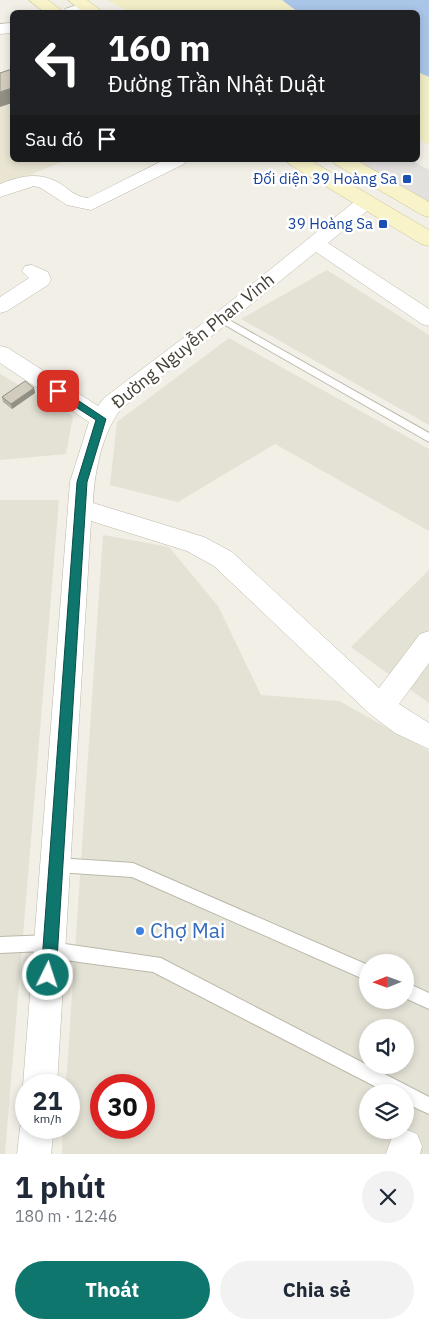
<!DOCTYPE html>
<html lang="vi">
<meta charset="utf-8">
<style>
body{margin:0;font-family:"IBM Plex Sans",sans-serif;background:#f2f2f3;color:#1f2937;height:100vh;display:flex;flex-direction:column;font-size:19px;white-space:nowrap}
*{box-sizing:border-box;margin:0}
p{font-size:16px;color:#747a83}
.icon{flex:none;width:28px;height:28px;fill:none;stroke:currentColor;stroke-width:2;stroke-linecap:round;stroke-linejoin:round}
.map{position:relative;height:1154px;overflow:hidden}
.details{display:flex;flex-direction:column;background:#fff;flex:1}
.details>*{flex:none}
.guide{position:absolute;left:10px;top:10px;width:410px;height:152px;border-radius:8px;box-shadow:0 2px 8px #0003;background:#202124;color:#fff;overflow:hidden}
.needle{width:32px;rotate:269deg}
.fabs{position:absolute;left:359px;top:954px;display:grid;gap:10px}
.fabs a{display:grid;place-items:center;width:55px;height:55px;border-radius:50%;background:#fff;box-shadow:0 2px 8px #0003;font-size:25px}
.speed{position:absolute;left:15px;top:1074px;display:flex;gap:10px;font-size:25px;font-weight:700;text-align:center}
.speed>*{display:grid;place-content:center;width:65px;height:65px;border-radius:50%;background:#fff;box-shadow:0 2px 8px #0003;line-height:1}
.speed small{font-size:12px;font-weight:400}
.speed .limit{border:8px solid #d22;background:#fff;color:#111}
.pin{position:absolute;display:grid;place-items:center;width:42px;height:42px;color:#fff;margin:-21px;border-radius:10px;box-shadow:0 2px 8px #0006}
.me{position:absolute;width:55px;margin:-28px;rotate:4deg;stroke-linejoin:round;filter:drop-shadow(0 0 4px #0008)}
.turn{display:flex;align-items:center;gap:18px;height:105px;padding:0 15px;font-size:22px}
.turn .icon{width:65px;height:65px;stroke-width:2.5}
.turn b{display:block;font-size:35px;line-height:42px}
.then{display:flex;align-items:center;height:48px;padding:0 15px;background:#0003;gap:10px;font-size:19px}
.round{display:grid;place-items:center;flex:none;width:52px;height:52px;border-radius:26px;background:#f2f2f3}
.headline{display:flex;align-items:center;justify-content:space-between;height:85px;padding:0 15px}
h1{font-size:30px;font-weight:800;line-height:38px}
.button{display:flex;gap:10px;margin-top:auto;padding:10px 15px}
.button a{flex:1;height:58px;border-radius:30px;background:#0f766e;color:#fff;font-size:20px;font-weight:800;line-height:58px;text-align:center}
.button a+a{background:#f2f2f3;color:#1f2937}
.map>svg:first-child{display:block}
.residential{fill:#e4e2d5;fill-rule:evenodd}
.education{fill:#e9e5d2}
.sand{fill:#f1eec6}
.parking{fill:#e2e1de}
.water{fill:#a9c5e7}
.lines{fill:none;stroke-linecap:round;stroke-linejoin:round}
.service-casing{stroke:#bbb8aa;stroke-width:2}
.minor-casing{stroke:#bbb8aa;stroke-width:1}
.secondary-casing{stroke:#ccc59a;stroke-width:1}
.service{fill:#fff;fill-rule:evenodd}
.minor{fill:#fff;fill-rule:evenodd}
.secondary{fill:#f8f3c9;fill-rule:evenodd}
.wall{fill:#b4afa3}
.shaded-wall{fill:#928f84}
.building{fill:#d1ccbd;stroke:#928f84}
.route{fill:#0f766e;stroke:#0a4d48}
.transit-dot{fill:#1a4fb4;stroke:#fff;stroke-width:2}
.shop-dot{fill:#3f7fe0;stroke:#fff;stroke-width:2}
.labels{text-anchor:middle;stroke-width:5;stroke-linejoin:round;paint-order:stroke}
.far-transit-label{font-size:15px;fill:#164399;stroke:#fff;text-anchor:end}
.street-label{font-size:18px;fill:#434036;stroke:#fff}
.near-shop-label{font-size:21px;fill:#366cbe;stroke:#fff;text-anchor:start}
</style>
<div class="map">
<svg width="429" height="1154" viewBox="0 0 429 1154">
<rect width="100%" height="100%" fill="#f1efe6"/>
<!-- residential -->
<g class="residential">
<polygon points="327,270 429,335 429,425 241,319"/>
<polygon points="229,338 429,449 429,531 275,444 178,502 110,485 117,422"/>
<polygon points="0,374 73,416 66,454 0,460"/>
<polygon points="0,500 59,500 5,1154 0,1154"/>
<path d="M103 535 169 547 218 606 261 695 339 701 429 751V1154H62L63 1128H69V1085H66ZM368 962H405V1000H368ZM368 1028H405V1065H368ZM101 1085H144V1128H101ZM368 1092H405V1130H368Z"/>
<polygon points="429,570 429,703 351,647"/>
</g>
<!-- education -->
<polygon class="education" points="12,79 12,160 67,160 0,187 0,83"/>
<!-- sand -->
<g class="sand">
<polygon points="107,0 282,0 298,12 130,12"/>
<polygon points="418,72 429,77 429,145 418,139"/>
</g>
<!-- parking -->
<polygon class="parking" points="349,160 411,160 429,170 429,206"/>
<!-- water -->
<polygon class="water" points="282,0 429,0 429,77 418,72 418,12 298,12"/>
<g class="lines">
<!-- service casing -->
<g class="service-casing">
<g id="service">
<polygon points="222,316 429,433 429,442 218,321 217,319"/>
<polygon points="57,858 133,863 368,965 368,981 132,877 57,872 52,870 50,865 52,860"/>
<polygon points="50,935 55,938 58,943 161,958 429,1097 429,1114 405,1103 405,1092 386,1092 153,972 50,958 44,956 43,951 0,953 0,937"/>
<polygon points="405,982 429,993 429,1009 405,998"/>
</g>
</g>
<!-- minor casing -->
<g class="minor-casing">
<g id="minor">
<path d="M86 2 91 4 94 7C87 15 73 13 63 12L65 9Z"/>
<polygon points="12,23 12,33 0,34 0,24"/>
<path d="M164 160H187L184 164 91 210 67 205 41 188 34 186 0 197V184C23 175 42 171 64 186 71 192 78 197 88 198Z"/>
<path d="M366 196 373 198 375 202 373 206 328 243 429 309V326L422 324 316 252 120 410C102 434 94 473 93 503L204 537 232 552 379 688 420 634 429 631V663L399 704 429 723V749L395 733 371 715 214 566 187 551 91 521 57 1085H26V1092L23 1085 70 482 89 422 0 363V346L8 348 98 406 104 398 215 314 359 198Z"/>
<polygon points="32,265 48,272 51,280 48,285 7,311 0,313 0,297 29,278 22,271 25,266"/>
<polygon points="26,1115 26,1128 54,1128 51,1154 17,1154 20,1128"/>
<polygon points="405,1129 417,1134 422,1146 420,1154 386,1154 393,1134"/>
</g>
</g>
<!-- secondary casing -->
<g class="secondary-casing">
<g id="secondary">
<polygon points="29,0 48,0 64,12 44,12"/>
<polygon points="68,0 87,0 103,12 83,12"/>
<polygon points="286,160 310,160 429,230 429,246 421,244 289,164"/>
<polygon points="332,160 356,160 429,202 429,217 422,215 335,164"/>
</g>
</g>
<!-- service -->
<use href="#service" class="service"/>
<!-- minor -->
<use href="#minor" class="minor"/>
<!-- secondary -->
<use href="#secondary" class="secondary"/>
</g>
<!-- wall -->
<polygon class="wall" points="34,388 35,393 12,409 3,402 2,397"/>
<!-- shaded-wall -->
<g class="shaded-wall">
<polygon points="12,88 12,103 0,107 0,92"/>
<polygon points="34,388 35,393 12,409 11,404"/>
</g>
<!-- building -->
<g class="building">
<polygon points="12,69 12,88 0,92 0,73"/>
<polygon points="25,381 34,388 11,404 2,397"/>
</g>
<!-- route -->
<polygon class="route" points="58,387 106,419 87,482 56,975 54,980 48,982 43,980 41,975 77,482 96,420 54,393 54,388"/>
<!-- markers -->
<g class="transit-dot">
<rect x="402" y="174" width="10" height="10" rx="2.5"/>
<rect x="378" y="219" width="10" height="10" rx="2.5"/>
</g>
<circle class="shop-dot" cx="140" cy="931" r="5"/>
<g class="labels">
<!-- far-transit labels -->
<g class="far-transit-label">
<text x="397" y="184">Đối diện 39 Hoàng Sa</text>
<text x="373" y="229">39 Hoàng Sa</text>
</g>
<!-- street labels -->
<g class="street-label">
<text transform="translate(193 341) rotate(-39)" y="6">Đường Nguyễn Phan Vinh</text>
</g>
<!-- near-shop labels -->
<g class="near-shop-label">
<text x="150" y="938">Chợ Mai</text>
</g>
</g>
</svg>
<div class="fabs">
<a><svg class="needle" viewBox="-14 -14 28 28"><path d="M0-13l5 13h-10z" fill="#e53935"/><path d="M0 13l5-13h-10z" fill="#747a83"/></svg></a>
<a><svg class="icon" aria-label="sound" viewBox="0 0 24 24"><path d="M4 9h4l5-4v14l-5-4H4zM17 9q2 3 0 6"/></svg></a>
<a><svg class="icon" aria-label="layers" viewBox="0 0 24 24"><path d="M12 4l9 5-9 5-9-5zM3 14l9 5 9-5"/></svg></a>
</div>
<div class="speed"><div>21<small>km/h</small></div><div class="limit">30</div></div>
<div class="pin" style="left:58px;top:391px;background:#d93025"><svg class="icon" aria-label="arrive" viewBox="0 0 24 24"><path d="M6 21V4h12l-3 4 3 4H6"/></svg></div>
<svg class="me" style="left:48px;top:975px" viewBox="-20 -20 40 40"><circle r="17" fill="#0f766e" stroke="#fff" stroke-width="3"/><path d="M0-11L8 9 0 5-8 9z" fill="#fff"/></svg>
<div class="guide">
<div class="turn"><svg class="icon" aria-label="left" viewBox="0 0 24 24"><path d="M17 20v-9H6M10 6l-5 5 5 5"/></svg><div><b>160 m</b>Đường Trần Nhật Duật</div></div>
<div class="then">Sau đó<svg class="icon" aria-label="arrive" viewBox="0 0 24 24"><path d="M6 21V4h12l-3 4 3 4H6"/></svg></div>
</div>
</div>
<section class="details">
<div class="headline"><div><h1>1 phút</h1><p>180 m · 12:46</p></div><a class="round"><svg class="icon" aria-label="close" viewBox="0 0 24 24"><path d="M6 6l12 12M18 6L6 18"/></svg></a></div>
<div class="button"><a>Thoát</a><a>Chia sẻ</a></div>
</section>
